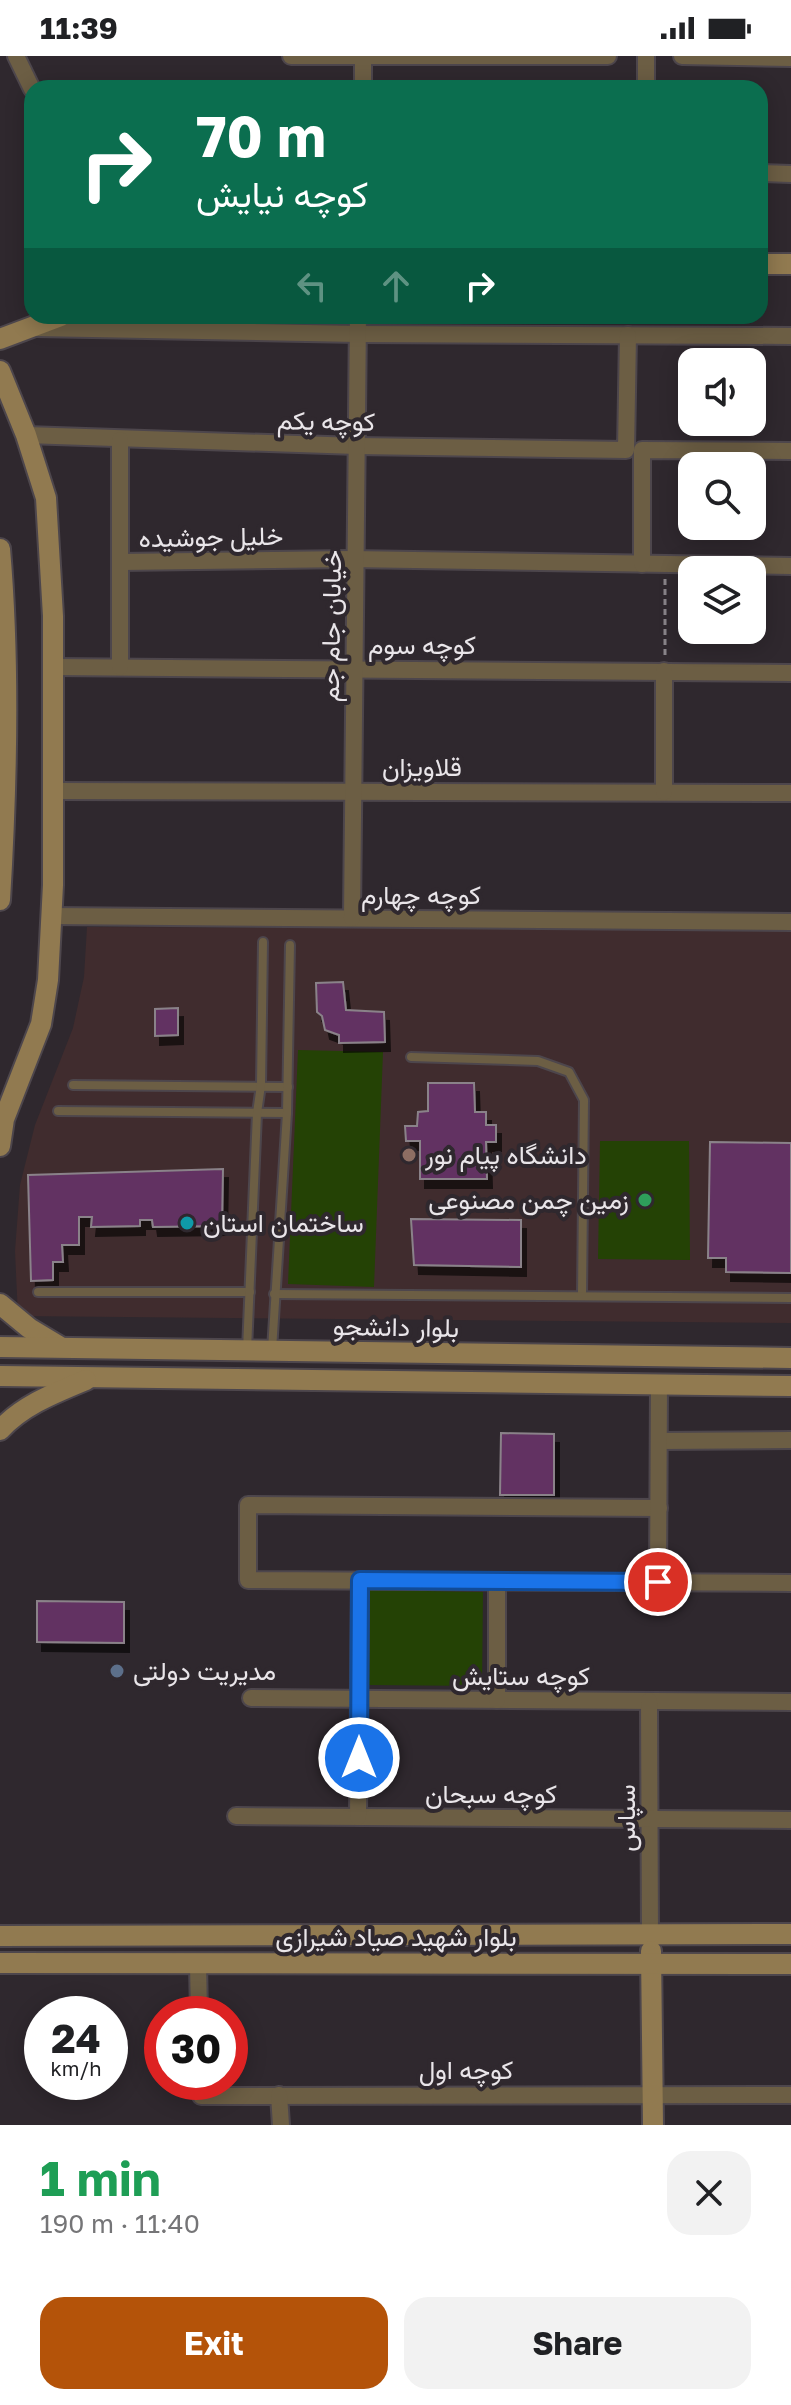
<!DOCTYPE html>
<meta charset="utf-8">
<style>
body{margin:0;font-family:"Golos Text",Vazirmatn,sans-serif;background:#f2f2f2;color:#202124;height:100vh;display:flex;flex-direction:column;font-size:30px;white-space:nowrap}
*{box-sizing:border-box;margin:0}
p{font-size:26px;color:#757577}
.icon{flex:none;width:44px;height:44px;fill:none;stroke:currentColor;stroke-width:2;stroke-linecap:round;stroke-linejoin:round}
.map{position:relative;height:2069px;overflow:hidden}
.drawer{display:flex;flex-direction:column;background:#fff;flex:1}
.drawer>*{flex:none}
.banner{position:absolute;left:24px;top:24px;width:744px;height:244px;border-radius:24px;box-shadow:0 4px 20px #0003;background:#0b6e4f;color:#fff;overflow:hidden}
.tools{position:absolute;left:678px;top:292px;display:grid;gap:16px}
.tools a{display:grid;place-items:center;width:88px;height:88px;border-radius:16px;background:#fff;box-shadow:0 4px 20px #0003;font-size:40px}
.speed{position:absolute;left:24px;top:1940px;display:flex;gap:16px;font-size:40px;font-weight:700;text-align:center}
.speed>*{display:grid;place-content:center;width:104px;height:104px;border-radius:50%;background:#fff;box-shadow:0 4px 20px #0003;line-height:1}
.speed small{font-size:20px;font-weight:400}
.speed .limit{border:12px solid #d22;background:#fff;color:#111}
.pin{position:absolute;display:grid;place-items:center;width:68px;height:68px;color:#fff;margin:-34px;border:4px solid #fff;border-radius:50%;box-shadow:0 2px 8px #0007}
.me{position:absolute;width:88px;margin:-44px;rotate:0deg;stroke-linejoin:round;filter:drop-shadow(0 0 6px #0008)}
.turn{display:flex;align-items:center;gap:28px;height:168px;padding:0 40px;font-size:36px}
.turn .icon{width:104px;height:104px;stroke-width:2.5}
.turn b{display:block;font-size:56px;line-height:68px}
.lanes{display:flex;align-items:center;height:76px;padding:0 40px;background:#0003;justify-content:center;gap:40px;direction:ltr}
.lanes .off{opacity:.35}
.round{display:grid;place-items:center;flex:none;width:84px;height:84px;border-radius:24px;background:#f2f2f2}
.overview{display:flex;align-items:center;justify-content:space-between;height:136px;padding:0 40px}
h1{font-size:48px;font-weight:700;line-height:60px;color:#1e9e55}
.button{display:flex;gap:16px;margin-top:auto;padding:16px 40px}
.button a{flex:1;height:92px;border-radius:24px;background:#b45309;color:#fff;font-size:32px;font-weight:700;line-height:92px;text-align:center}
.button a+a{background:#f2f2f2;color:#202124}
.status{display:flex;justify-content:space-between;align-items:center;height:56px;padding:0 40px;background:#fff;direction:ltr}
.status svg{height:22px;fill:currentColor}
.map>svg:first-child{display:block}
.education{fill:#402c2e}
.green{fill:#244205}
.building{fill:#623262;stroke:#8a8289;stroke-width:2;filter:url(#shadow)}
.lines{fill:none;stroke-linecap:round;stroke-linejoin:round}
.lane-casing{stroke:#4d464c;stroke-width:12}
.street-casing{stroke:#4d464c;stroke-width:20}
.secondary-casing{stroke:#4d464c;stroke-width:24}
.path{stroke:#898489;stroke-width:3;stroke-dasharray:6 4;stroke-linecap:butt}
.lane{stroke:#6c5e44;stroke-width:8}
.street{stroke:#6c5e44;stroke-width:16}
.secondary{stroke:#917a50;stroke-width:20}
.route-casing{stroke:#114b97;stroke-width:20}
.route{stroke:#1a73e8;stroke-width:14}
.education-dot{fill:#8d6e63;stroke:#2f282e;stroke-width:3}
.leisure-dot{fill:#2e9e5b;stroke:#2f282e;stroke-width:3}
.culture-dot{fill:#0f9aa8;stroke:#2f282e;stroke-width:3}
.service-dot{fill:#5c6f8a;stroke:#2f282e;stroke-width:3}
.labels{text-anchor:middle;stroke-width:8;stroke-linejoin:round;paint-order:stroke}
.street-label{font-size:26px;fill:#e9e5e9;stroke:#2f282e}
.poi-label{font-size:26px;fill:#e9e5e9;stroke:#2f282e;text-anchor:start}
</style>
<div class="status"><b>11:39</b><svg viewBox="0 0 49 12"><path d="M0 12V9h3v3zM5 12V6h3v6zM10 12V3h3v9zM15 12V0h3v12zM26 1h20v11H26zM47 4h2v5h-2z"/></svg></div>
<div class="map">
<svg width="791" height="2069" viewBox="0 0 791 2069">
<defs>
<filter id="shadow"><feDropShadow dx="5" dy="9" stdDeviation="0" flood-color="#0009"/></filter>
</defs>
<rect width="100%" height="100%" fill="#2f282e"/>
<!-- education -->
<polygon class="education" points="87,871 791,873 791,1267 18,1260 15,1195 20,1129 35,1069 73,972 84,921"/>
<!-- green -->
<g class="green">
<polygon points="298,994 383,996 374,1231 288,1228"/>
<polygon points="600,1085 689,1085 690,1204 598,1203"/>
<polygon points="370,1534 483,1536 482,1630 369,1629"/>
</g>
<!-- building -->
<g class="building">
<polygon points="343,926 346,954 384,956 385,986 339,987 339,979 325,974 322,960 317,956 316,927"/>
<polygon points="178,952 178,979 155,980 155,953"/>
<polygon points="428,1027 474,1027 475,1056 486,1056 486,1069 496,1069 496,1086 486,1086 487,1123 420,1123 420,1085 406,1085 405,1070 417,1070 418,1056 428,1055"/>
<polygon points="710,1086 791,1087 791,1217 726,1216 726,1202 708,1202"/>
<polygon points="223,1113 222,1170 153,1171 152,1164 140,1164 140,1170 91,1171 92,1161 79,1161 79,1189 62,1189 63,1206 53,1206 53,1224 31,1225 28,1119"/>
<polygon points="411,1163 521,1164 521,1211 414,1209"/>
<polygon points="501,1377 554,1378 554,1439 500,1439"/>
<polygon points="37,1545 124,1546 124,1587 37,1586"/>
</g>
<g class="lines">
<!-- lane casing -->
<g class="lane-casing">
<g id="lane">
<polyline points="411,1001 538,1005 569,1016 584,1044 582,1240"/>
<polyline points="73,1029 288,1031"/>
<polyline points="58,1055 287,1057"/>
<polyline points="38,1236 250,1236"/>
<polyline points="274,1238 791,1242"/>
<polyline points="247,1294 257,1057 261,1029 263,886"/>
<polyline points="272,1294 287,1057 290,889"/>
</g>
</g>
<!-- street casing -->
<g class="street-casing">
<g id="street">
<polyline points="16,0 32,33"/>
<polyline points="291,0 608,0"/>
<polyline points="646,0 646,32"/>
<polyline points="682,0 791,2"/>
<polyline points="363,32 363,0"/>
<polyline points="760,117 791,118"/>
<polyline points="36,272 358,278 791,280"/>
<polyline points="26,379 357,390 626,394 628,279"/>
<polyline points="120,506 350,503 791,510"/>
<polyline points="642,508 642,394 791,395"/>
<polyline points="53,611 791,617"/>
<polyline points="120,611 120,384"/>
<polyline points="53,735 791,737"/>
<polyline points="664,736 664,615"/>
<polyline points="51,860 791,866"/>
<polyline points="352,862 358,260"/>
<polyline points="659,1385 791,1384"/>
<polyline points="659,1452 248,1449 248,1524 791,1527"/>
<polyline points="658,1526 659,1328"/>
<polyline points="251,1642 791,1646"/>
<polyline points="497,1644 497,1525"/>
<polyline points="649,1645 650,1879"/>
<polyline points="236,1760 791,1764"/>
<polyline points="358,1761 360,1524"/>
<polyline points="198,1907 199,1958"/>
<polyline points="201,2026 201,2040 791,2039"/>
<polyline points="279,2039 281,2069"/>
</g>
</g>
<!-- secondary casing -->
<g class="secondary-casing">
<g id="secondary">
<polyline points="760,208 791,208"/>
<polyline points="0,283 61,260"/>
<polyline points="0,315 26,379 46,442 53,560 53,829 48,924 41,968 4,1063 0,1090"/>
<path d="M0 493C10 608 7 729 0 844"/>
<polyline points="0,1248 29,1272 59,1290"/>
<polyline points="0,1291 791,1302"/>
<polyline points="0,1320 791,1330"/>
<path d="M0 1374C23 1349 55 1337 86 1324"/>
<polyline points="0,1880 791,1878"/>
<polyline points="651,1895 653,2069"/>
<polyline points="0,1907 791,1908"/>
</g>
</g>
<!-- path -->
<polyline class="path" points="665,599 665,523"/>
<!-- lane -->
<use href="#lane" class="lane"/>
<!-- street -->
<use href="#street" class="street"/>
<!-- secondary -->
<use href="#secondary" class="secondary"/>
</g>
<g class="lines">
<!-- route casing -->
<g class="route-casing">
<polyline id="route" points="359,1702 360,1524 658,1526"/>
</g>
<!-- route -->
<use href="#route" class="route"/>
</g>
<!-- markers -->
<circle class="education-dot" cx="409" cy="1099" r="8"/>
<circle class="leisure-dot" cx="645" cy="1144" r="8"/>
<circle class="culture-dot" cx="187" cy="1167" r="8"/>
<circle class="service-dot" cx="117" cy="1615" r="8"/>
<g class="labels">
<!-- street labels -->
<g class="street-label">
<text transform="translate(326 365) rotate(1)" y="9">کوچه یکم</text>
<text transform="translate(211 481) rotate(-1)" y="9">خلیل جوشیده</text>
<text transform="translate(331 570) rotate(-89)" y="9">خیابان جام جم</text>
<text x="422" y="598">کوچه سوم</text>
<text x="422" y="720">قلاویزان</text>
<text x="421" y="848">کوچه چهارم</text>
<text transform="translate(396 1271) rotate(1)" y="9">بلوار دانشجو</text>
<text x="521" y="1629">کوچه ستایش</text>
<text x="491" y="1747">کوچه سبحان</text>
<text transform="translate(626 1762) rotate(-90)" y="9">سپاس</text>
<text x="396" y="1890">بلوار شهید صیاد شیرازی</text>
<text x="466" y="2023">کوچه اول</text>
</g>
<!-- poi labels -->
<g class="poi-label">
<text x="425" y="1108">دانشگاه پیام نور</text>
<text x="629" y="1153" text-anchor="end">زمین چمن مصنوعی</text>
<text x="203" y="1176">ساختمان استان</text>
<text x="133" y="1624">مدیریت دولتی</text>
</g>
</g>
</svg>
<div class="tools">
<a><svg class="icon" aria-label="sound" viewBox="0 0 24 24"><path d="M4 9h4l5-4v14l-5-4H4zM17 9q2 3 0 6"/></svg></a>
<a><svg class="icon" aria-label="search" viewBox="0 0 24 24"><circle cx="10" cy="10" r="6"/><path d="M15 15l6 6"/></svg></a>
<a><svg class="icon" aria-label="layers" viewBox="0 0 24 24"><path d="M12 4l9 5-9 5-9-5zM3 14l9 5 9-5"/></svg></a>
</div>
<div class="speed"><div>24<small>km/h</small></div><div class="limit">30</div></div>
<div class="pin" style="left:658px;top:1526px;background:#d93025"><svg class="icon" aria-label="arrive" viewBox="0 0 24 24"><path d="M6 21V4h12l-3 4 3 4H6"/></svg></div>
<svg class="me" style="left:359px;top:1702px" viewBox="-20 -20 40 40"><circle r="17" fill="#1a73e8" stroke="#fff" stroke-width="3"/><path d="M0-11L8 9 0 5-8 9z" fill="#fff"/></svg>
<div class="banner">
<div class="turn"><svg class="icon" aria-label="right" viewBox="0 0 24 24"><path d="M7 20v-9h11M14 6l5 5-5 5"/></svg><div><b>70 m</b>كوچه نيايش</div></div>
<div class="lanes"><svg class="icon off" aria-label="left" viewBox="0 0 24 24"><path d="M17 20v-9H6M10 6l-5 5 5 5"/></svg><svg class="icon off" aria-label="ahead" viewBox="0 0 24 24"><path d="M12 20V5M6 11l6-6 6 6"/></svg><svg class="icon" aria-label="right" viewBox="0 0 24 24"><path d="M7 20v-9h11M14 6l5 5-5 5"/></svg></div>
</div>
</div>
<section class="drawer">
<div class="overview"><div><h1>1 min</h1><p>190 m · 11:40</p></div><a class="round"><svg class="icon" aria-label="close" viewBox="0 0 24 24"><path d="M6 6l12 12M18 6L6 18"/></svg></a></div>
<div class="button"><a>Exit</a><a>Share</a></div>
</section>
